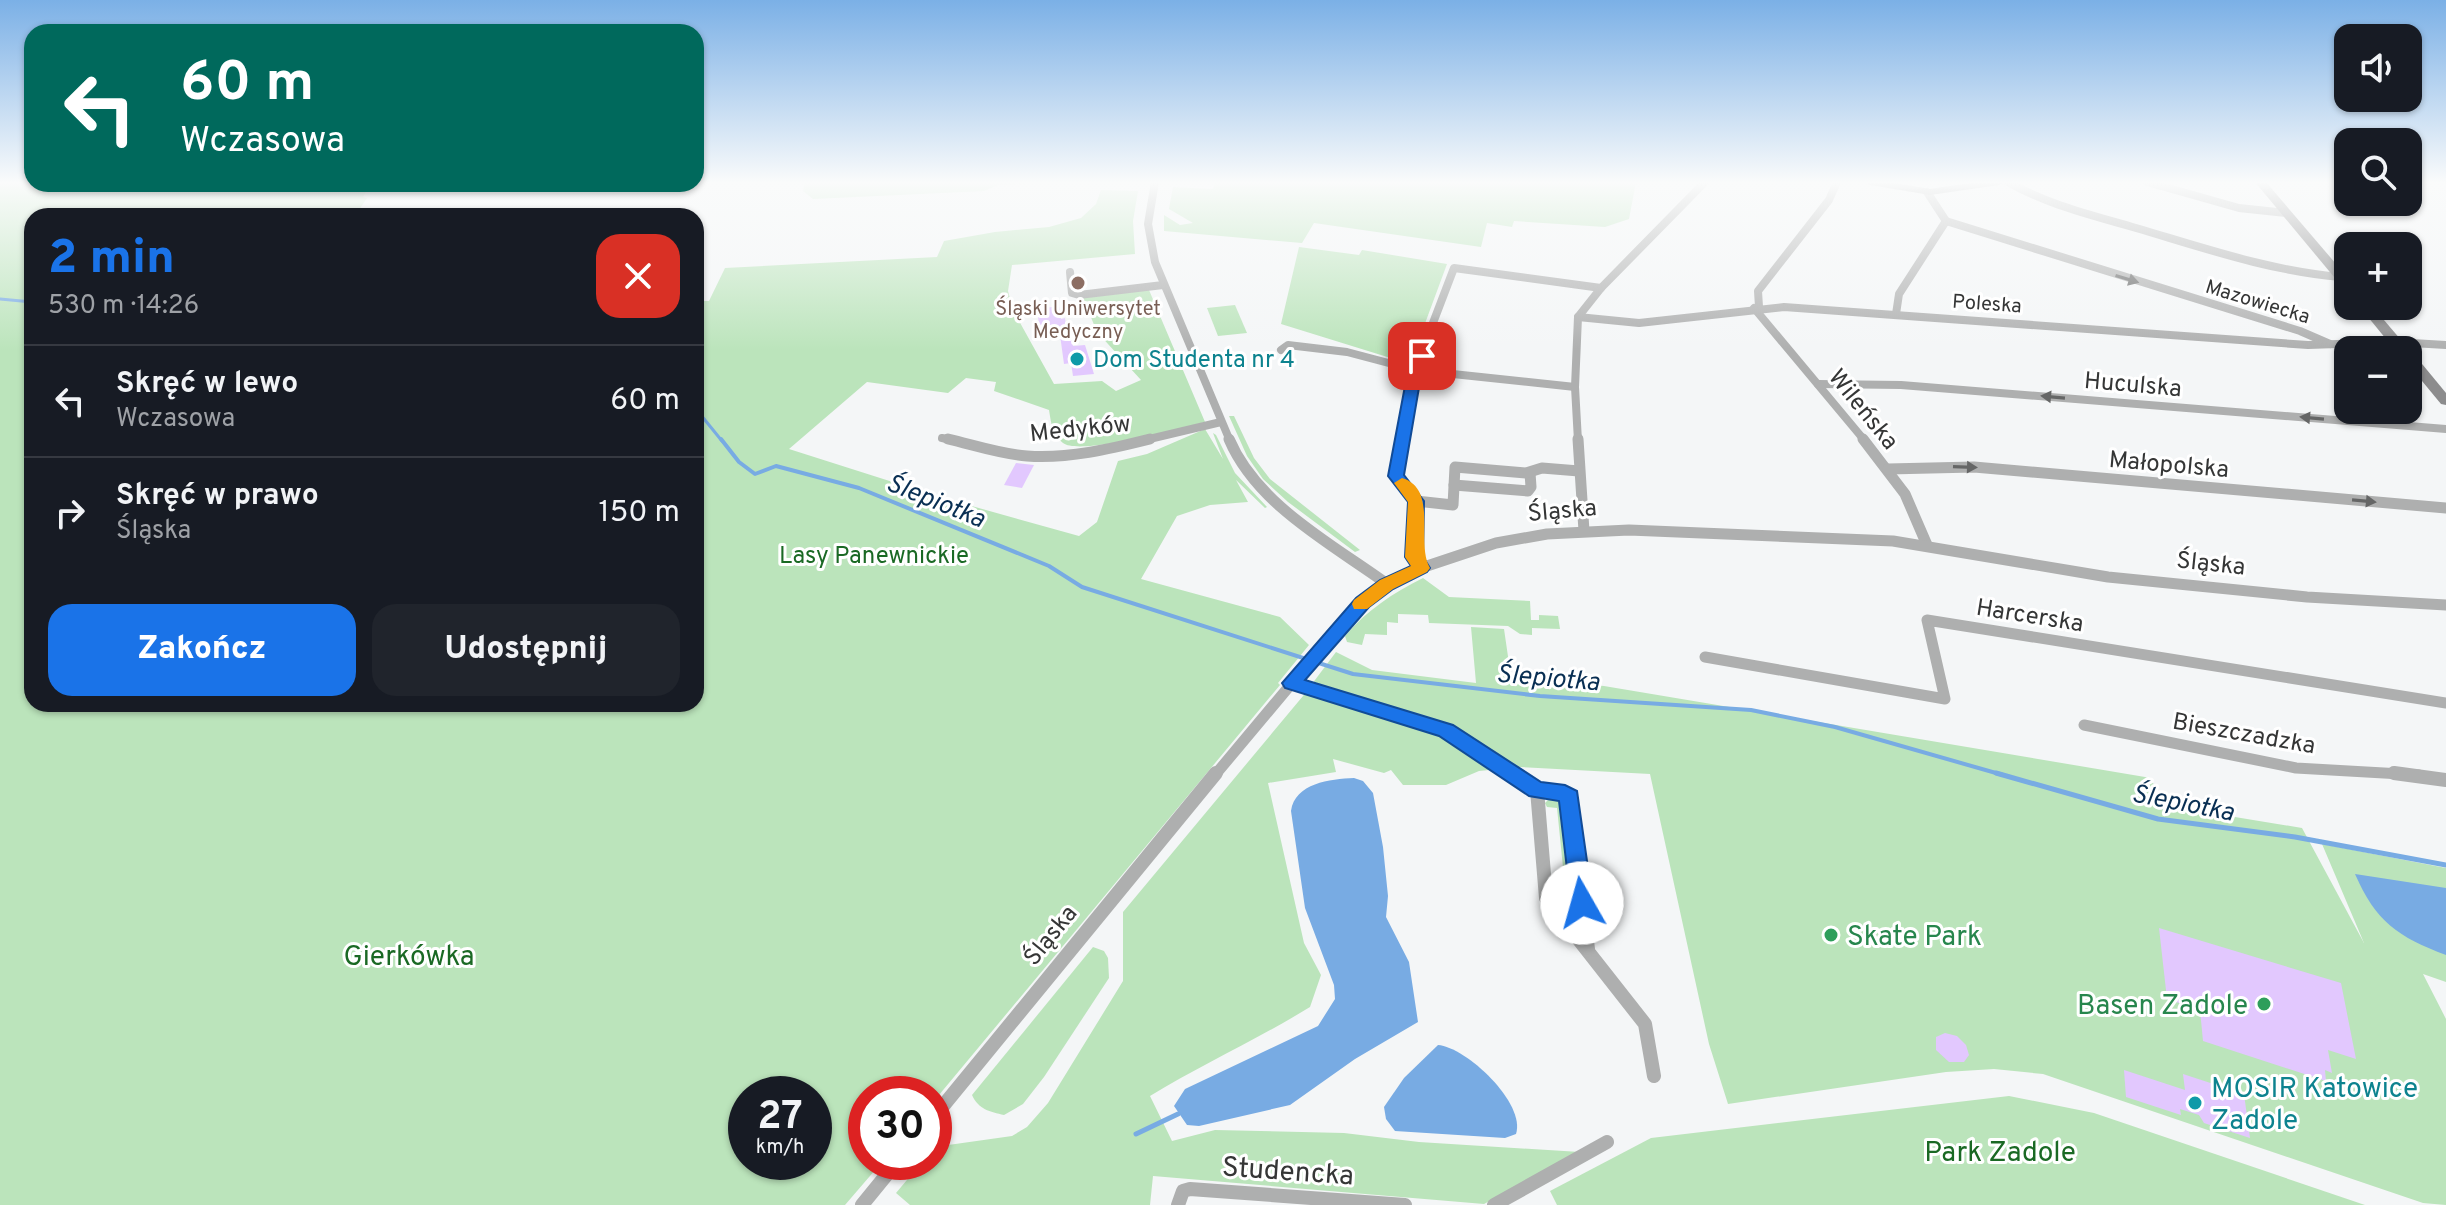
<!DOCTYPE html>
<html lang="pl">
<meta charset="utf-8">
<style>
body{margin:0;font-family:Overpass,sans-serif;background:#20242c;color:#f1f3f6;height:100vh;display:flex;flex-direction:column;font-size:30px;white-space:nowrap}
*{box-sizing:border-box;margin:0}
p{font-size:26px;color:#9ea1a6}
.icon{flex:none;width:44px;height:44px;fill:none;stroke:currentColor;stroke-width:2;stroke-linecap:round;stroke-linejoin:round}
.map{position:relative;flex:1;overflow:hidden}
.side{position:absolute;left:24px;top:208px;width:680px;height:504px;display:flex;flex-direction:column;background:#171b24;border-radius:24px;box-shadow:0 2px 6px #0004}
.side>*{flex:none}
.hud{position:absolute;left:24px;top:24px;width:680px;height:168px;border-radius:24px;box-shadow:0 2px 6px #0004;background:#00695c;color:#fff;overflow:hidden}
.tools{position:absolute;left:2334px;top:24px;display:grid;gap:16px}
.tools a{display:grid;place-items:center;width:88px;height:88px;border-radius:16px;background:#171b24;box-shadow:0 2px 6px #0004;font-size:40px}
.speed{position:absolute;left:728px;top:1076px;display:flex;gap:16px;font-size:40px;font-weight:700;text-align:center}
.speed>*{display:grid;place-content:center;width:104px;height:104px;border-radius:50%;background:#171b24;box-shadow:0 2px 6px #0004;line-height:1}
.speed small{font-size:20px;font-weight:400}
.speed .limit{border:12px solid #d22;background:#fff;color:#111}
.pin{position:absolute;display:grid;place-items:center;width:68px;height:68px;color:#fff;margin:-34px;border-radius:16px;box-shadow:0 4px 12px #0006}
.me{position:absolute;width:88px;margin:-44px;rotate:353deg;stroke-linejoin:round;filter:drop-shadow(0 0 6px #0008)}
.turn{display:flex;align-items:center;gap:28px;height:168px;padding:0 24px;font-size:36px}
.turn .icon{width:104px;height:104px;stroke-width:2.5}
.turn b{display:block;font-size:56px;line-height:68px}
.round{display:grid;place-items:center;flex:none;width:84px;height:84px;border-radius:24px;background:#20242c}
.summary{display:flex;align-items:center;justify-content:space-between;height:136px;padding:0 24px}
h1{font-size:48px;font-weight:800;line-height:60px;color:#1a73e8}
.action{display:flex;gap:16px;margin-top:auto;padding:16px 24px}
.action a{flex:1;height:92px;border-radius:24px;background:#1a73e8;color:#fff;font-size:32px;font-weight:800;line-height:92px;text-align:center}
.action a+a{background:#20242c;color:#f1f3f6}
ul{padding:0;list-style:none}
li{display:flex;align-items:center;gap:24px;height:112px;padding:0 24px;border-top:2px solid #363941}
li div{flex:1}
li b{display:block;font-size:30px}
li em{font-style:normal}
.map>svg:first-child{display:block}
.green{fill:#bbe4bb;fill-rule:evenodd}
.water{fill:#78abe3}
.lines{fill:none;stroke-linecap:round;stroke-linejoin:round}
.stream-far2{stroke:#78abe3;stroke-width:3}
.stream-far1{stroke:#78abe3;stroke-width:4}
.stream{stroke:#78abe3;stroke-width:5}
.building{fill:#e2c8fe}
.street-far2{stroke:#aeafaf;stroke-width:8}
.street-far1{stroke:#aeafaf;stroke-width:11}
.street{stroke:#aeafaf;stroke-width:14}
.secondary{fill:#8c8c8d;fill-rule:evenodd}
.oneway{fill:#656666}
.route{fill:#1a73e8;stroke:#114b97;stroke-width:2}
.slow{fill:#f59e0b}
.education-dot{fill:#8d6e63;stroke:#fff;stroke-width:3}
.culture-dot{fill:#0f9aa8;stroke:#fff;stroke-width:3}
.leisure-dot{fill:#2e9e5b;stroke:#fff;stroke-width:3}
.labels{text-anchor:middle;stroke-width:6;stroke-linejoin:round;paint-order:stroke}
.far-street-label{font-size:20px;fill:#353636;stroke:#fff}
.far-education-label{font-size:20px;fill:#785e54;stroke:#fff}
.culture-label{font-size:24px;fill:#0d838f;stroke:#fff;text-anchor:start}
.street-label{font-size:24px;fill:#353636;stroke:#fff}
.park-label{font-size:24px;fill:#1a6924;stroke:#fff}
.water-label{font-size:26px;font-style:italic;fill:#092f53;stroke:#fff}
.near-leisure-label{font-size:28px;fill:#27864d;stroke:#fff;text-anchor:start}
.near-park-label{font-size:28px;fill:#1a6924;stroke:#fff}
.near-culture-label{font-size:28px;fill:#0d838f;stroke:#fff;text-anchor:start}
.near-street-label{font-size:28px;fill:#353636;stroke:#fff}
</style>
<div class="map">
<svg width="2446" height="1205" viewBox="0 0 2446 1205">
<rect width="100%" height="100%" fill="#f4f6f7"/>
<!-- green -->
<g class="green">
<path d="M0 182 435 184 366 192 363 197 367 198 355 216H32V704H696V326L699 324 696 301H709L725 268 937 257 944 241 995 232 1049 227 1081 218 1096 204 1101 190 1138 191 1133 221 1135 254 1012 265 1008 291 1013 310 1054 384 1102 381 1116 391 1141 380 1097 332 1083 298 1149 290 1205 422C1181 428 1080 456 1063 443 1052 435 1051 422 1049 410L994 391 996 382 966 378 948 393 867 382 789 449 943 498 1079 536 1097 522 1118 461 1147 454 1205 429 1223 459 1213 433 1216 435 1235 473 1267 507 1265 508 1236 480 1248 502 1210 505 1177 516 1141 579 1280 617 1309 645 1278 683 1280 685 934 1101V1094H866V1162H882L845 1205H0ZM746 1094H814V1162H746Z"/>
<polygon points="805,182 1064,182 998,185 984,191 813,199 803,191"/>
<polygon points="1215,182 1636,182 1629,219 1605,227 1514,221 1512,227 1487,223 1481,247 1314,223 1302,243 1164,231 1164,215 1180,225 1193,223 1169,209 1173,187 1213,189"/>
<polygon points="1299,247 1359,255 1362,250 1447,264 1410,364 1281,324"/>
<polygon points="1235,305 1247,333 1218,336 1207,308"/>
<polygon points="1229,416 1234,416 1254,458 1270,479 1360,550 1355,552 1288,502 1263,479 1247,456"/>
<path d="M1423 578 1449 597 1530 601 1531 620H1539V615L1558 616 1560 629 1532 628V635L1520 634 1508 626 1429 623 1428 615 1398 614V623L1387 622V635L1365 634 1362 645 1347 642 1345 636C1367 610 1393 593 1423 578Z"/>
<path d="M1471 627 1504 629 1511 677 1604 686 2151 778 2162 805 2302 828 2364 943 2322 844 2446 868V982L2423 974 2446 1019V1205L2423 1203 2043 1074 1994 1069 1946 1072 1728 1104 1709 1044 1650 774 1520 767 1479 771 1446 785H1403L1391 770 1384 773 1333 759 1336 772 1268 783 1304 943 1321 975 1310 1007C1258 1039 1203 1064 1150 1096L1172 1141 1215 1130 1344 1133 1419 1142 1580 1152 1484 1204 1153 1176 1150 1205H910L896 1193 922 1162H934V1147L1012 1136 1027 1127 1048 1103 1123 981V912L1303 696 1336 652 1372 670 1476 683Z"/>
<polygon points="1551,797 1567,802 1580,915 1574,915 1566,897 1557,808 1547,807 1545,803"/>
<path d="M1093 947 1104 951 1108 958 1109 978 1044 1077 1023 1104 1004 1115C990 1112 978 1109 972 1095Z"/>
<polygon points="2009,1096 2094,1113 2365,1205 1557,1205 1550,1191 1651,1138"/>
</g>
<!-- water -->
<g class="water">
<path d="M1354 778 1363 781 1373 793 1383 847 1388 896 1386 917 1409 962 1418 1022 1355 1059 1290 1105 1199 1126 1187 1125 1174 1106 1185 1089 1318 1026 1335 999 1334 985 1305 908 1291 811C1295 783 1330 779 1354 778Z"/>
<path d="M2355 874 2446 888V955C2398 937 2376 922 2355 874Z"/>
<path d="M1438 1045C1466 1047 1526 1103 1516 1134L1505 1138 1395 1131 1386 1119 1384 1107 1404 1078Z"/>
</g>
<g class="lines">
<!-- stream-far2 -->
<g class="stream-far2">
<polyline points="0,299 32,302"/>
<polyline points="696,409 722,441"/>
</g>
<!-- stream-far1 -->
<polyline class="stream-far1" points="721,439 739,462 755,474 776,466 859,488 1049,566 1082,587 1353,674 1540,696 1751,710 1835,727 2003,775"/>
<!-- stream -->
<g class="stream">
<polyline points="1996,773 2158,819 2295,837 2446,865"/>
<polyline points="1136,1134 1178,1114"/>
</g>
</g>
<!-- building -->
<g class="building">
<polygon points="1059,306 1061,319 1065,318 1066,325 1070,325 1073,346 1085,345 1094,374 1073,376 1071,363 1064,364 1060,335 1048,336 1046,324 1039,325 1037,309"/>
<polygon points="1016,463 1034,465 1022,488 1004,485"/>
<polygon points="2159,928 2341,983 2356,1059 2328,1050 2332,1073 2325,1070 2326,1081 2203,1041 2200,1010 2167,999"/>
<polygon points="1945,1033 1957,1036 1966,1045 1969,1055 1964,1062 1949,1062 1936,1050 1936,1037"/>
<polygon points="2124,1070 2185,1090 2183,1074 2244,1094 2250,1138 2204,1123 2199,1115 2180,1109 2181,1115 2126,1097"/>
</g>
<g class="lines">
<!-- street-far2 -->
<g class="street-far2">
<polyline points="1155,182 1148,224 1155,262 1230,441"/>
<path d="M2008 182C2048 205 2092 215 2136 228 2204 248 2270 271 2341 277"/>
<polyline points="2147,182 2239,208 2286,213"/>
<polyline points="1927,192 1946,221"/>
<polyline points="1946,221 2300,331 2330,344"/>
<polyline points="1070,272 1072,293 1079,295 1163,285"/>
<polyline points="1759,307 1758,291 1829,200 1837,182"/>
<polyline points="1754,308 1865,441"/>
<polyline points="1896,314 1899,294 1946,221"/>
<polyline points="1578,317 1639,323 1784,307 2308,345 2395,342 2446,345"/>
<polyline points="1281,350 1288,345 1347,352 1415,370 1575,387"/>
<polyline points="1818,384 1901,385 2446,429"/>
<polyline points="942,438 956,441"/>
<polyline points="1141,441 1221,422"/>
<polyline points="1402,441 1415,370 1454,268 1601,288"/>
<polyline points="1578,441 1575,387 1578,317 1601,288 1705,182"/>
</g>
<!-- street-far1 -->
<g class="street-far1">
<path d="M948 439C974 445 1000 454 1027 456 1068 459 1110 449 1150 439"/>
<path d="M1229 439C1257 505 1332 544 1387 584"/>
<polyline points="1403,439 1396,476 1416,501 1414,557 1421,568"/>
<polyline points="1578,439 1584,531"/>
<polyline points="1863,439 1905,494 1927,545"/>
<polyline points="1888,469 1974,467 2446,508"/>
<polyline points="1454,485 1528,491 1531,487 1530,473"/>
<polyline points="1416,501 1453,505 1455,467 1526,473 1542,468 1579,471"/>
<polyline points="1705,657 1945,699 1927,620 2446,703"/>
<polyline points="1292,683 1446,730 1514,775"/>
<polyline points="2084,725 2296,768 2419,775"/>
<polyline points="1215,775 1349,615 1387,584 1421,568 1496,543 1547,534 1629,530 1893,541 2108,577 2307,597 2446,605"/>
</g>
<!-- street -->
<g class="street">
<polyline points="1511,773 1537,790 1546,898 1645,1024 1654,1076"/>
<polyline points="2394,773 2446,780"/>
<polyline points="1537,790 1555,791 1569,797 1588,949"/>
<polyline points="934,1117 1216,773"/>
<polyline points="862,1205 897,1162"/>
<polyline points="1178,1205 1183,1191 1190,1189 1405,1205"/>
<polyline points="1494,1205 1607,1142"/>
</g>
<!-- secondary -->
<g class="secondary">
<polygon points="1865,182 1889,182 1930,189 1977,182 2004,182 1999,185 1930,195 1870,185"/>
<polygon points="2255,182 2266,182 2348,278 2348,290 2344,289"/>
<polygon points="2359,306 2372,306 2407,347 2408,350 2408,351 2395,350"/>
<polygon points="2408,352 2413,353 2446,393 2446,405 2441,404 2408,364"/>
</g>
</g>
<!-- one-way arrows -->
<defs><path id="oneway-solid" d="M-6-.8H1V-3.2L6.5 0L1 3.2V.8H-6Z" transform="scale(2)"/></defs>
<g class="oneway">
<use href="#oneway-solid" transform="translate(2127 279) rotate(17)"/>
<use href="#oneway-solid" transform="translate(2053 397) rotate(-175)"/>
<use href="#oneway-solid" transform="translate(2312 418) rotate(-175)"/>
<use href="#oneway-solid" transform="translate(1965 467) rotate(2)"/>
<use href="#oneway-solid" transform="translate(2364 501) rotate(5)"/>
</g>
<!-- sky -->
<linearGradient id="sky" x2="0" y2="1"><stop stop-color="#7bb0e6"/><stop offset="0.52" stop-color="#fafbfb"/><stop offset="1" stop-color="#fafbfb" stop-opacity="0"/></linearGradient>
<rect width="2446" height="351" fill="url(#sky)"/>
<!-- route -->
<polygon class="route" points="1422,352 1429,356 1422,370 1404,475 1424,501 1423,557 1430,568 1427,572 1393,589 1369,607 1305,680 1453,725 1541,782 1565,785 1577,791 1593,903 1590,910 1582,912 1574,910 1571,903 1559,801 1529,796 1439,736 1285,688 1282,683 1356,598 1380,580 1411,566 1405,557 1408,502 1388,476 1408,370 1416,353"/>
<!-- slow -->
<path class="slow" d="M1402 478C1439 489 1415 543 1430 568L1427 572 1393 589 1367 609H1354L1352 604 1354 600 1380 580 1411 566 1405 557 1408 502 1394 483Z"/>
<!-- markers -->
<circle class="education-dot" cx="1078" cy="283" r="8"/>
<g class="culture-dot">
<circle cx="1077" cy="359" r="8"/>
<circle cx="2195" cy="1103" r="8"/>
</g>
<g class="leisure-dot">
<circle cx="1831" cy="935" r="8"/>
<circle cx="2264" cy="1004" r="8"/>
</g>
<g class="labels">
<!-- far-street labels -->
<g class="far-street-label">
<text transform="translate(2258 301) rotate(17)" y="7">Mazowiecka</text>
<text transform="translate(1987 303) rotate(4)" y="7">Poleska</text>
</g>
<!-- far-education labels -->
<g class="far-education-label">
<text x="1078" y="315">Śląski Uniwersytet<tspan x="1078" dy="23">Medyczny</tspan></text>
</g>
<!-- culture labels -->
<g class="culture-label">
<text x="1093" y="367">Dom Studenta nr 4</text>
</g>
<!-- street labels -->
<g class="street-label">
<text transform="translate(2133 384) rotate(5)" y="8">Huculska</text>
<text transform="translate(1864 409) rotate(51)" y="8">Wileńska</text>
<text transform="translate(1080 428) rotate(-6)" y="8">Medyków</text>
<text transform="translate(2169 464) rotate(5)" y="8">Małopolska</text>
<text transform="translate(1562 510) rotate(-5)" y="8">Śląska</text>
<text transform="translate(2211 563) rotate(6)" y="8">Śląska</text>
<text transform="translate(2030 615) rotate(9)" y="8">Harcerska</text>
<text transform="translate(2244 733) rotate(10)" y="8">Bieszczadzka</text>
<text transform="translate(1050 935) rotate(-51)" y="8">Śląska</text>
</g>
<!-- park labels -->
<g class="park-label">
<text x="874" y="563">Lasy Panewnickie</text>
</g>
<!-- water labels -->
<g class="water-label">
<text transform="translate(936 500) rotate(22)" y="9">Ślepiotka</text>
<text transform="translate(1548 677) rotate(5)" y="9">Ślepiotka</text>
<text transform="translate(2183 802) rotate(11)" y="9">Ślepiotka</text>
</g>
<!-- near-leisure labels -->
<g class="near-leisure-label">
<text x="1847" y="945">Skate Park</text>
<text x="2248" y="1014" text-anchor="end">Basen Zadole</text>
</g>
<!-- near-park labels -->
<g class="near-park-label">
<text x="409" y="965">Gierkówka</text>
<text x="2000" y="1161">Park Zadole</text>
</g>
<!-- near-culture labels -->
<g class="near-culture-label">
<text x="2211" y="1097">MOSIR Katowice<tspan x="2211" dy="32">Zadole</tspan></text>
</g>
<!-- near-street labels -->
<g class="near-street-label">
<text transform="translate(1288 1170) rotate(4)" y="10">Studencka</text>
</g>
</g>
</svg>
<div class="tools">
<a><svg class="icon" aria-label="sound" viewBox="0 0 24 24"><path d="M4 9h4l5-4v14l-5-4H4zM17 9q2 3 0 6"/></svg></a>
<a><svg class="icon" aria-label="search" viewBox="0 0 24 24"><circle cx="10" cy="10" r="6"/><path d="M15 15l6 6"/></svg></a>
<a>+</a>
<a>−</a>
</div>
<div class="speed"><div>27<small>km/h</small></div><div class="limit">30</div></div>
<div class="pin" style="left:1422px;top:356px;background:#d93025"><svg class="icon" aria-label="arrive" viewBox="0 0 24 24"><path d="M6 21V4h12l-3 4 3 4H6"/></svg></div>
<svg class="me" style="left:1582px;top:903px" viewBox="-20 -20 40 40"><circle r="19" fill="#fff"/><path d="M0-13L10 11 0 6-10 11z" fill="#1a73e8"/></svg>
<div class="hud">
<div class="turn"><svg class="icon" aria-label="left" viewBox="0 0 24 24"><path d="M17 20v-9H6M10 6l-5 5 5 5"/></svg><div><b>60 m</b>Wczasowa</div></div>
</div>
<section class="side">
<div class="summary"><div><h1>2 min</h1><p>530 m · 14:26</p></div><a class="round" style="background:#d93025;color:#fff"><svg class="icon" aria-label="close" viewBox="0 0 24 24"><path d="M6 6l12 12M18 6L6 18"/></svg></a></div>
<ul>
<li><svg class="icon" aria-label="left" viewBox="0 0 24 24"><path d="M17 20v-9H6M10 6l-5 5 5 5"/></svg><div><b>Skręć w lewo</b><p>Wczasowa</p></div><em>60 m</em></li>
<li><svg class="icon" aria-label="right" viewBox="0 0 24 24"><path d="M7 20v-9h11M14 6l5 5-5 5"/></svg><div><b>Skręć w prawo</b><p>Śląska</p></div><em>150 m</em></li>
</ul>
<div class="action"><a>Zakończ</a><a>Udostępnij</a></div>
</section>
</div>
